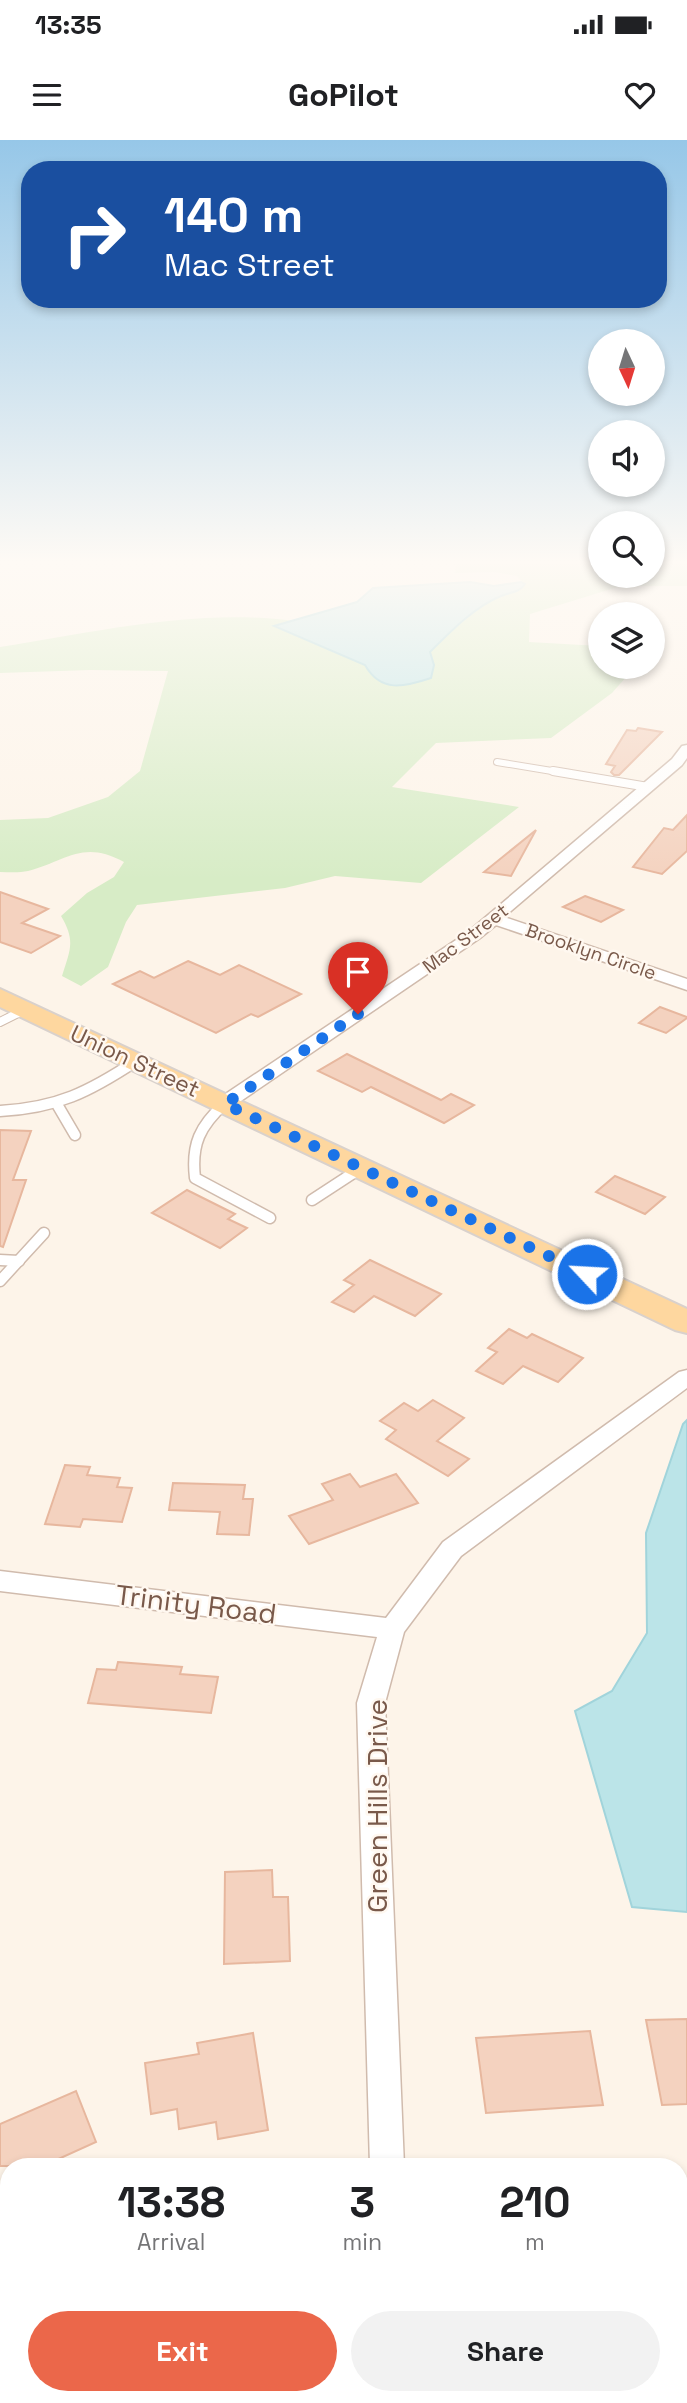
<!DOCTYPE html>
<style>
body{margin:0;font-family:"Space Grotesk",sans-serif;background:#f2f2f2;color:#202124;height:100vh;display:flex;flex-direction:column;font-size:26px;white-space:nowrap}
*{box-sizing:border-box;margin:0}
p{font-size:23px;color:#757577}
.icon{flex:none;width:38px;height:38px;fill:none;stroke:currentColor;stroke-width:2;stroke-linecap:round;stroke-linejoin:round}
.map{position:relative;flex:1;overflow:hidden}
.sheet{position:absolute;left:0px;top:2018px;width:688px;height:247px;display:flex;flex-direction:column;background:#fff;border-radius:28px 28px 0 0;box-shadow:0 4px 10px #0003}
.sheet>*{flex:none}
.banner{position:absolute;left:21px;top:21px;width:646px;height:147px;border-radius:28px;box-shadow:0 4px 10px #0003;background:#1a4fa0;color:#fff;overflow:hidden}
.needle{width:46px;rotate:176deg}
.buttons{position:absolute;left:588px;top:189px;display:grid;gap:14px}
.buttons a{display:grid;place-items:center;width:77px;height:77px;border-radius:50%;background:#fff;box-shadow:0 4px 10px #0003;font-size:35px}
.pin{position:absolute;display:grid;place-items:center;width:60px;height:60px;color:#fff;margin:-72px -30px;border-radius:50% 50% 50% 0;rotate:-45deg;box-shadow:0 0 7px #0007}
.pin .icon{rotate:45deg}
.me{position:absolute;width:77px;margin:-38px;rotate:295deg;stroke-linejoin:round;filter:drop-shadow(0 0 5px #0008)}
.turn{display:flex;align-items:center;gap:24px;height:147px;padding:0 28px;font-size:32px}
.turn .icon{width:91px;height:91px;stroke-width:2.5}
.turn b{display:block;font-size:49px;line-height:60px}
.eta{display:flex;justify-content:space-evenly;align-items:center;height:119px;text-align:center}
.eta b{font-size:42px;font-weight:700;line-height:49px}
.action{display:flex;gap:14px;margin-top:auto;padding:14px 28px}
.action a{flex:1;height:80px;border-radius:42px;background:#eb674a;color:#fff;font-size:28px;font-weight:700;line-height:80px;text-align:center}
.action a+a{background:#f2f2f2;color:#202124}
.status{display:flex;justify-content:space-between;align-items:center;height:49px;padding:0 35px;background:#fff;direction:ltr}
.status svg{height:19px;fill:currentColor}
header{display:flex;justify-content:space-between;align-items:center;height:91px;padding:0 28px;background:#fff;font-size:32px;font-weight:700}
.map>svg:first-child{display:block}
.green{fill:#d7ecc6}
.water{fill:#bbe4e8;stroke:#a1d4db;stroke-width:2}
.building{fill:#f4d2bf;stroke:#e7b79e;stroke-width:2}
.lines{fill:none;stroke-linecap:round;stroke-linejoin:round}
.lane-far2-casing{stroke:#d0bbad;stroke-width:8}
.lane-far1-casing{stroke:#d0bbad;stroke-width:10}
.lane-casing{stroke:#d0bbad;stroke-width:13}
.street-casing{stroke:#d0bbad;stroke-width:3}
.primary-casing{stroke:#d9d1cc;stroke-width:4}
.lane-far2{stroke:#fff;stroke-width:6}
.lane-far1{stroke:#fff;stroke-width:8}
.lane{stroke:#fff;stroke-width:10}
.street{fill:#fff;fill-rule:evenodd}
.primary{fill:#fed79f;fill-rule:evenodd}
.route{stroke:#1a73e8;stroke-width:12;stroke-dasharray:0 21.6}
.labels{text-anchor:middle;stroke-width:5;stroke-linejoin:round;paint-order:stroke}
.far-street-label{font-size:19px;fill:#79594a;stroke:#fff8f0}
.street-label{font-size:23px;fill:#79594a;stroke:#fff8f0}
.near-street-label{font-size:28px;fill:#79594a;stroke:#fff8f0}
</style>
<div class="status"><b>13:35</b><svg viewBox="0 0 49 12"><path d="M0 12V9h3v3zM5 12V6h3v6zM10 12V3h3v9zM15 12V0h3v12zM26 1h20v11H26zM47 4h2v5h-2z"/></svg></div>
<header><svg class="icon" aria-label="menu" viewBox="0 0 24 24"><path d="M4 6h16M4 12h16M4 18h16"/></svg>GoPilot<svg class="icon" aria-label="heart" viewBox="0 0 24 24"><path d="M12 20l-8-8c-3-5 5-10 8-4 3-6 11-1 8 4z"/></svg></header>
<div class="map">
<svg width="687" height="2263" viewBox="0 0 687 2263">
<rect width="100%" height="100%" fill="#fdf4e9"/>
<!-- green -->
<path class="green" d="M456 423H600V436H653V423H687V446H621L530 474 529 502 600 506V527H635L612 553 551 598 436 603 392 647 519 667 421 743 335 736 285 748 137 765 126 782 108 827 81 846 62 836C70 810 76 801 61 776L87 753 114 737 124 722C83 699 66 721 28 731 19 733 9 732 0 732V680L48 678 108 657 140 631 168 531 90 530 0 533V507C96 492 197 468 294 481L275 487 365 525C381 553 404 547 431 538L434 525 430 512C451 493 474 468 501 456 509 453 519 453 525 445L517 436 494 432 455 433Z"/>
<!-- water -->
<g class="water">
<path d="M470 442 494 446 521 442 525 444C519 453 510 452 501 456 474 467 450 492 430 512L434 525 431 538C404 547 381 553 365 525L274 486 357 462 373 448Z"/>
<polygon points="687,1280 687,1772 632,1767 575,1571 612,1551 647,1493 646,1393 683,1284"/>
</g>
<!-- building -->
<g class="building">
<polygon points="638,588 662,592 619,635 614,635 611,632 615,626 606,624 627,590 636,591"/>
<polygon points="687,675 687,711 662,734 633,727 664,688 673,690"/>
<polygon points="536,690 511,736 484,732"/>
<polygon points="0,752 48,769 22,783 60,796 31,813 0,802"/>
<polygon points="585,756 623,770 601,782 563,767"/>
<polygon points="188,821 220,835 239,825 301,854 258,877 251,874 216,893 113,844 140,831 154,838"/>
<polygon points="660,867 687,877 687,878 666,893 639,883"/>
<polygon points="347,914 441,960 451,954 474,965 444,983 371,947 362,952 318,931"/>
<polygon points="0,990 31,991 13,1040 26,1040 3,1107 0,1106"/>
<polygon points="615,1036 665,1057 645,1074 596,1052"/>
<polygon points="187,1050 235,1074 228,1079 247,1088 220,1108 152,1073"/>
<polygon points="370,1120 441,1154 415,1176 374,1156 354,1172 332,1162 354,1145 344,1140"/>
<polygon points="509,1189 527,1198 532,1194 583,1218 558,1242 523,1226 503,1244 476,1231 497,1212 488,1208"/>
<polygon points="433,1260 464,1278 437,1301 469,1319 448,1336 386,1299 396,1290 380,1281 404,1263 418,1271"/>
<polygon points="65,1325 90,1327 87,1335 120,1338 117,1347 132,1348 122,1382 83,1379 80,1387 45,1384"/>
<polygon points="350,1334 360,1347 396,1334 418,1363 309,1404 289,1376 333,1360 322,1344"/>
<polygon points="173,1343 245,1345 243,1359 253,1359 249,1395 217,1394 220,1372 169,1370"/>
<polygon points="118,1522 182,1527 180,1534 218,1537 211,1573 88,1563 97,1529 116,1530"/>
<polygon points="272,1730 273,1757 288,1757 290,1821 224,1824 225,1732"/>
<polygon points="687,1879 687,1964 662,1965 646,1880"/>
<polygon points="590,1891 603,1965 486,1973 476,1898"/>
<polygon points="253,1893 268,1990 218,1999 216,1982 179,1989 177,1969 151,1974 145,1923 199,1914 197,1903"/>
<polygon points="76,1951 96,2002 43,2026 0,2026 0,1984"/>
</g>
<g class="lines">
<!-- lane-far2 casing -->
<g class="lane-far2-casing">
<polyline id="lane-far2" points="497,622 564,633"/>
</g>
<!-- lane-far1 casing -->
<g class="lane-far1-casing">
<g id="lane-far1">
<polyline points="553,631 648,647"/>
<polyline points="0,882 26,869"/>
</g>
</g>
<!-- lane casing -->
<g class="lane-casing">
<g id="lane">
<path d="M225 963C200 986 191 1004 195 1038L270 1078"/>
<polyline points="58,966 75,995"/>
<path d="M0 971C57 968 89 952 136 921"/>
<polyline points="312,1060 361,1028"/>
<polyline points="0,1120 19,1121"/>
<polyline points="0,1141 44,1093"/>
</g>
</g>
<!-- street casing -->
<g class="street-casing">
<g id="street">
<polygon points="687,605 687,618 682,625 504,777 687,839 687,850 496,785 480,798 232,967 218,967 216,963 218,959 468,792 672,619 682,606"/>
<polygon points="687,1230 687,1248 461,1416 404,1492 385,1563 404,2026 370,2026 357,1563 377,1497 0,1451 0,1431 386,1478 443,1402 679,1232"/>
<rect x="679" y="2075" width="8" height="36"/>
<polygon points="9,2212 9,2250 0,2254 0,2215"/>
<rect x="379" y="2256" width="38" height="7"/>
</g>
</g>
<!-- primary casing -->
<g class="primary-casing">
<polygon id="primary" points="0,849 687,1169 687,1193 675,1190 0,867"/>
</g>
<!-- lane-far2 -->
<use href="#lane-far2" class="lane-far2"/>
<!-- lane-far1 -->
<use href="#lane-far1" class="lane-far1"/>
<!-- lane -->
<use href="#lane" class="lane"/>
<!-- street -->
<use href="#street" class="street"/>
<!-- primary -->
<use href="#primary" class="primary"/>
</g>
<!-- sky -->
<linearGradient id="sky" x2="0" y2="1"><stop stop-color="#96c7e8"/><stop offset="0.57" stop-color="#fefaf5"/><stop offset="1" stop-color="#fefaf5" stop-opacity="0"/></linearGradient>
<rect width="687" height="740" fill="url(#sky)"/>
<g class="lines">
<!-- route -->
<polyline class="route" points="358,874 225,964 587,1134"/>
</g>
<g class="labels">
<!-- far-street labels -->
<g class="far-street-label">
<text transform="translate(465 798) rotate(-37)" y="7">Mac Street</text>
<text transform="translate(591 811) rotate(19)" y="7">Brooklyn Circle</text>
</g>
<!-- street labels -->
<g class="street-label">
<text transform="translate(135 921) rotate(25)" y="8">Union Street</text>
</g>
<!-- near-street labels -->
<g class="near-street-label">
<text transform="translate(196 1464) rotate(7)" y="10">Trinity Road</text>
<text transform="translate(377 1666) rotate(-90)" y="10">Green Hills Drive</text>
</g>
</g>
</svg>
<div class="buttons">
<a><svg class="needle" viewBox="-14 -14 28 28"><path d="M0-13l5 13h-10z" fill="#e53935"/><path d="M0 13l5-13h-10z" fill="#757577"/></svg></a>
<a><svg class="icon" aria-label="sound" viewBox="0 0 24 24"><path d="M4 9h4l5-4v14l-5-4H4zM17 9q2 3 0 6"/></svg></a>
<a><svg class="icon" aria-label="search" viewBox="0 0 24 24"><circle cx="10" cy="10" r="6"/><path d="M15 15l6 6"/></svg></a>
<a><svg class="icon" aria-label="layers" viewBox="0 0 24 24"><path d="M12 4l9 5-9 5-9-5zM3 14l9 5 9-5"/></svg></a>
</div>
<div class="pin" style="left:358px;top:874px;background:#d93025"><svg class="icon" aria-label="arrive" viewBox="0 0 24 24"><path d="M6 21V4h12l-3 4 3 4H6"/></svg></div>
<svg class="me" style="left:587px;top:1134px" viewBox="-20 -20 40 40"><circle r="17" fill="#1a73e8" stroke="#fff" stroke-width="3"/><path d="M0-11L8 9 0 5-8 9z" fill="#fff"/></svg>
<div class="banner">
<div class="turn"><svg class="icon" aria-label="right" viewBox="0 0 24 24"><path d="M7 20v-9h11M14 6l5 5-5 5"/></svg><div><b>140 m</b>Mac Street</div></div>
</div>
<section class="sheet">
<div class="eta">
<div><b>13:38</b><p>Arrival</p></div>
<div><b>3</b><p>min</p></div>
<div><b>210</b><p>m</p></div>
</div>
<div class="action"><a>Exit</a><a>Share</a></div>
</section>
</div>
